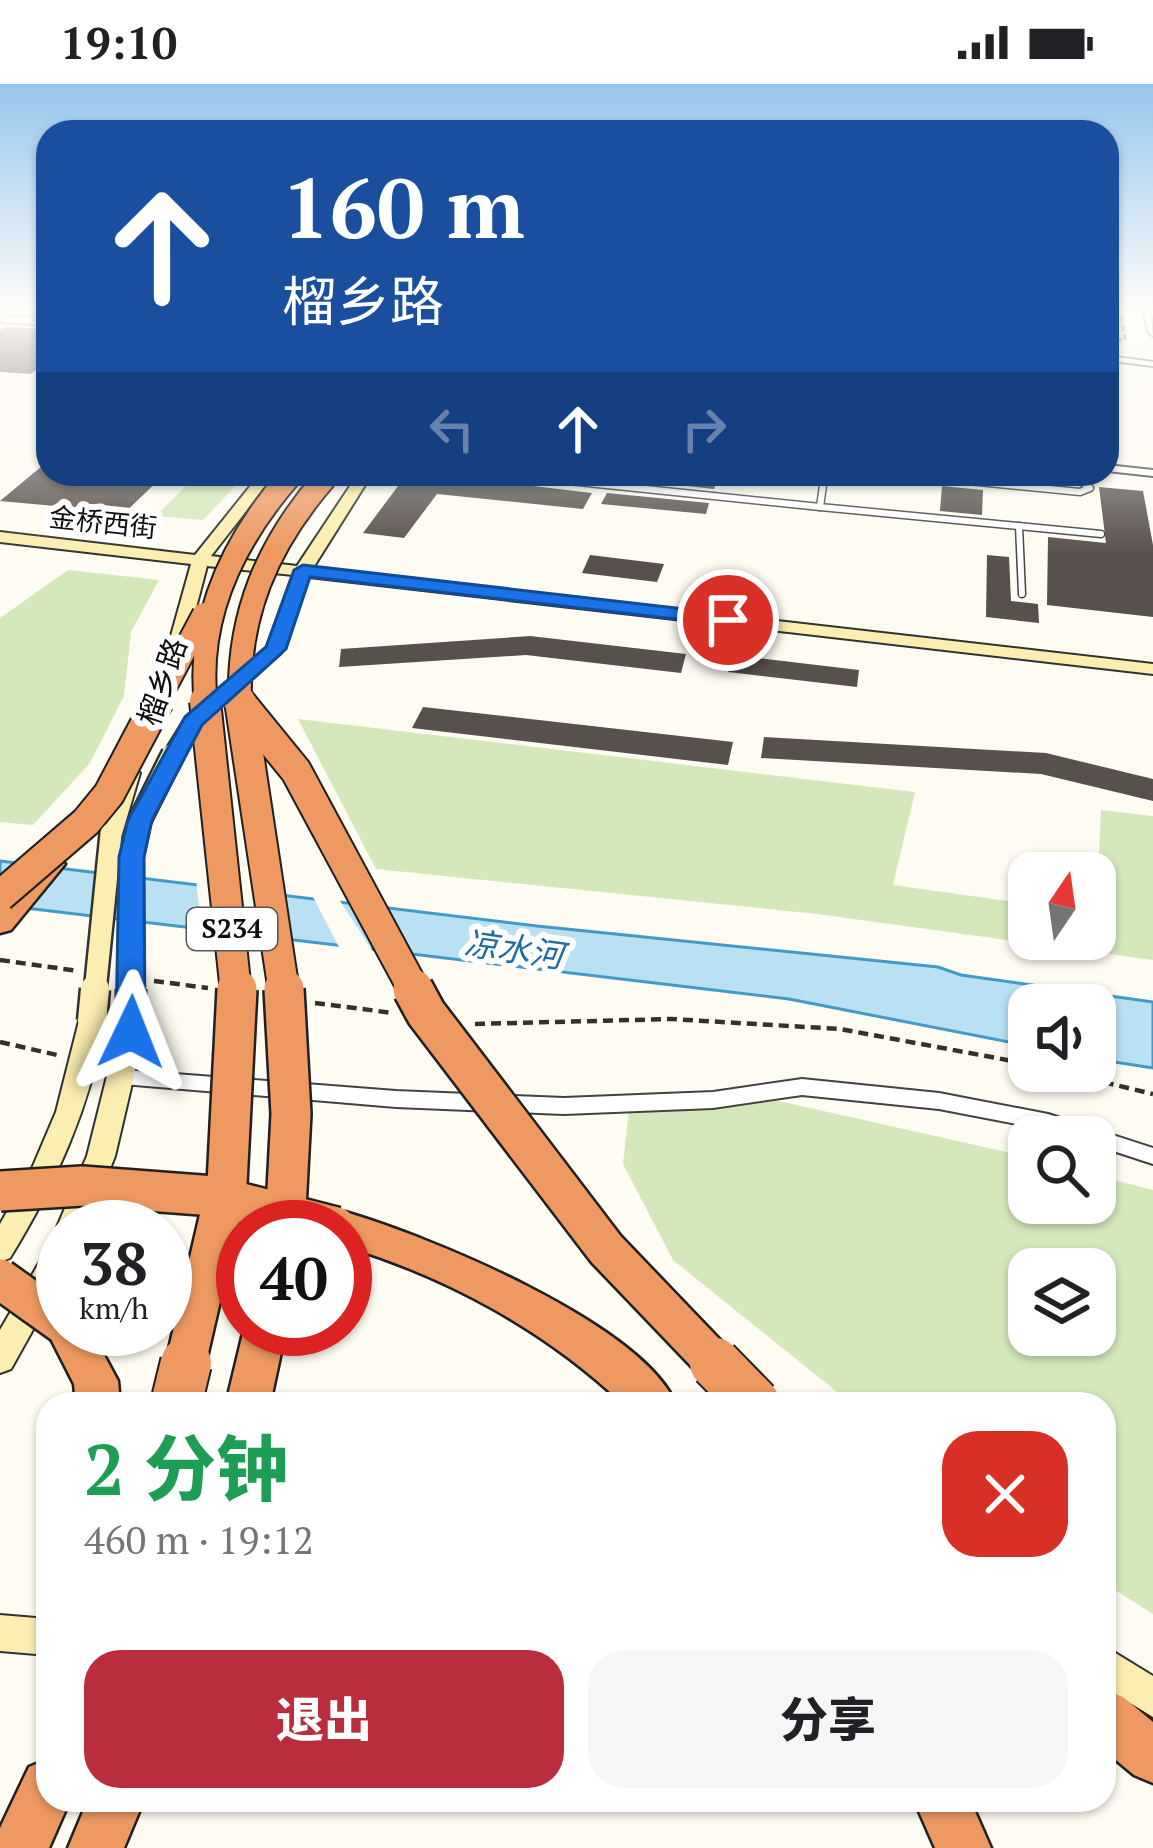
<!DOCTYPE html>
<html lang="zh">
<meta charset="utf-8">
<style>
body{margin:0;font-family:"PT Serif","Noto Sans SC",serif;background:#f6f6f6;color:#202124;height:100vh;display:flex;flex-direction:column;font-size:45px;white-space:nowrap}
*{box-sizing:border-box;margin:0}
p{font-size:39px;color:#757577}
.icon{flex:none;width:66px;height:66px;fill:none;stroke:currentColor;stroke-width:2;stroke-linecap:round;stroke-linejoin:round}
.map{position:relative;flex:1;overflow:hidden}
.side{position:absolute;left:36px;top:1308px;width:1080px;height:420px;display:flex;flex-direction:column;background:#fff;border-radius:36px;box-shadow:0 3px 9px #0004}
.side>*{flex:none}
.top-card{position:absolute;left:36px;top:36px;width:1083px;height:366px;border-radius:36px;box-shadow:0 3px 9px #0004;background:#1a4fa0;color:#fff;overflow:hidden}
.needle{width:78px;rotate:13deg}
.fabs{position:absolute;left:1008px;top:768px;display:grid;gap:24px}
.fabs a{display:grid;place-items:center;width:108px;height:108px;border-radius:24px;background:#fff;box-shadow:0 3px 9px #0004;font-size:60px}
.speed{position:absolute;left:36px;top:1116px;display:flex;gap:24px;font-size:60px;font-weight:700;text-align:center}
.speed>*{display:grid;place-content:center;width:156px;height:156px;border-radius:50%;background:#fff;box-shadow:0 3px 9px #0004;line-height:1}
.speed small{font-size:30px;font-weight:400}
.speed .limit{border:18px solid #d22;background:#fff;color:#111}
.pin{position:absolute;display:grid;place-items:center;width:102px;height:102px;color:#fff;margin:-51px;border:6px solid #fff;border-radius:50%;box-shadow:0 3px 12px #0007}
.me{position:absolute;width:132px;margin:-66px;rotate:2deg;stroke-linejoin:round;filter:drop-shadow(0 0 9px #0008)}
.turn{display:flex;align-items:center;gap:42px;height:252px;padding:0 48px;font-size:54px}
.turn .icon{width:156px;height:156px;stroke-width:2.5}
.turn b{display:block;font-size:84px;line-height:102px}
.lanes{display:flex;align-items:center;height:114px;padding:0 48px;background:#0003;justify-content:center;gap:60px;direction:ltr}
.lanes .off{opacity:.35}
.round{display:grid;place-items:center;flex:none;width:126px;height:126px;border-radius:36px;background:#f6f6f6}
.overview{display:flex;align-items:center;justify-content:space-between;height:204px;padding:0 48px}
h1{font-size:72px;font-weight:800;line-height:90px;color:#1e9e55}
.cta{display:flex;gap:24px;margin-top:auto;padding:24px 48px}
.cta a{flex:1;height:138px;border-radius:36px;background:#b92d3c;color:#fff;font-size:48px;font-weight:800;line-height:138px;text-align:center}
.cta a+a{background:#f6f6f6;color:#202124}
.status{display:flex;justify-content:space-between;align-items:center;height:84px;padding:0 60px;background:#fff;direction:ltr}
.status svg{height:33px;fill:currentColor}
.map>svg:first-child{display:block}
.green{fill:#d5e8bc;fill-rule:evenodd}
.water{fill:#b9e1f3;stroke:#439ac7;stroke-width:3}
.pier{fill:#fefbf2}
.building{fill:#57504c}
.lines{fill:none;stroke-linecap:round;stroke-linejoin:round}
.lane-far1-casing{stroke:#424242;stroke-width:8}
.lane-casing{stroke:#424242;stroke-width:9}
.street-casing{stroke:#424242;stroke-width:4}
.secondary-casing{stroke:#313131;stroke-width:4}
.highway-casing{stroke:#202020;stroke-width:5}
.path-far1{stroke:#313131;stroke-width:3;stroke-dasharray:6 3;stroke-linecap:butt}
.path{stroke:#313131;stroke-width:4.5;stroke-dasharray:10 6;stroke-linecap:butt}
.lane-far1{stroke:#fff;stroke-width:4.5}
.lane{stroke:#fff;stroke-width:6}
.street{fill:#fff;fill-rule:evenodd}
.secondary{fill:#fbeeb0;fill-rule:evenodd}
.highway{fill:#ed9961;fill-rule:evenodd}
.secondary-bridge-far1-casing{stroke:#313131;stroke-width:26;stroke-linecap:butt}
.secondary-bridge-casing{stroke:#313131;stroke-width:33;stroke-linecap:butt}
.highway-bridge-far4-casing{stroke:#202020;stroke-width:21;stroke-linecap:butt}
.highway-bridge-far3-casing{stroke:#202020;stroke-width:26;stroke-linecap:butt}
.highway-bridge-far2-casing{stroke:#202020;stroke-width:34;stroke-linecap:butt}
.highway-bridge-far1-casing{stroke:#202020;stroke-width:44;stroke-linecap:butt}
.highway-bridge-casing{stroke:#202020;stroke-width:54;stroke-linecap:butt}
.secondary-bridge-far1{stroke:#fbeeb0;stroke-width:21}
.secondary-bridge{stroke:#fbeeb0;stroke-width:28}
.highway-bridge-far4{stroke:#ed9961;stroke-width:18}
.highway-bridge-far3{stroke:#ed9961;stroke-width:22}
.highway-bridge-far2{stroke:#ed9961;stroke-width:30}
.highway-bridge-far1{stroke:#ed9961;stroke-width:39}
.highway-bridge{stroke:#ed9961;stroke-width:50}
.route{fill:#1a73e8;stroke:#114b97;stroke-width:3}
.labels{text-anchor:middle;stroke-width:12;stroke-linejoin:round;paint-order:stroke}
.far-street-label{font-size:27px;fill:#0f0f0f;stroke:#fff}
.shield{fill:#fff;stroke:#575757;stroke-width:3}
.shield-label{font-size:27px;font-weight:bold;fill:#0f0f0f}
.street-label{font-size:30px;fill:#0f0f0f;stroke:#fff}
.water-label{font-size:33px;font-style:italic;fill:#1e6c9b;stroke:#fff}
</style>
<div class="status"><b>19:10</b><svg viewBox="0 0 49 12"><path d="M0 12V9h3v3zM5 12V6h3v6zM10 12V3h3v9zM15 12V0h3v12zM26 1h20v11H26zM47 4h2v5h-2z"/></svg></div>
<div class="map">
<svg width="1153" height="1764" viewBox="0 0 1153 1764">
<rect width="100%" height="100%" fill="#fefbf2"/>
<!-- green -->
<g class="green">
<polygon points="198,390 247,390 203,436 156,432"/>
<polygon points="68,486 159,496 131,548 124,612 90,679 33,741 0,738 0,534"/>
<polygon points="298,635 915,708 893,801 1029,820 1029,855 1095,855 1101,726 1153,732 1153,876 817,830 376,785"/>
<path d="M725 1005 1029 1073V1119H1095V1091L1153 1106V1530L1104 1499V1320H852L673 1176 623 1080 629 1025ZM1029 1185H1095V1251H1029Z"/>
</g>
<!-- water -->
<polygon class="water" points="0,777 537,842 938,883 961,891 1153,918 1153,984 1095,975 1095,921 1029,921 1029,962 789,915 0,821"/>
<!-- pier -->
<g class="pier">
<polygon points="196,795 280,805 289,861 202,851"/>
<polygon points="311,809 337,812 375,871 341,867"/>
</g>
<!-- building -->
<g class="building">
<polygon points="5,243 48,245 48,278 30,290 0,288 0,246"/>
<polygon points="48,377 48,390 165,390 117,436 58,430 66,423 0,417"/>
<polygon points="407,390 431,390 592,409 583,425 437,410 404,454 363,449"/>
<polygon points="616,390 703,390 718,393 714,405 614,394"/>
<polygon points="942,402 983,406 982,431 940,427"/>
<polygon points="1099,403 1143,407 1153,461 1153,533 1047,521 1048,453 1106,459"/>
<polygon points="607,409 709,419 706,430 601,420"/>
<polygon points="590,471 664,480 657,498 582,489"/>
<polygon points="987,471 1009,473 1011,517 1038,520 1039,539 986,533"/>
<polygon points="530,552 686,570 681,589 526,571 339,583 341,565"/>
<polygon points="733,571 859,586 857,603 728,588"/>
<polygon points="423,623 733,658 728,681 412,644"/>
<polygon points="764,653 1046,669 1153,695 1153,717 1041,690 761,674"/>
</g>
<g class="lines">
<!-- lane-far1 casing -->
<g class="lane-far1-casing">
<g id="lane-far1">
<polyline points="1107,274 1153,280"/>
<polyline points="803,390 825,392"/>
<polyline points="891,390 969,397"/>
<polyline points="1031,390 1084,397"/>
<polyline points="506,391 569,397"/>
<polyline points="824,397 825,390"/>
</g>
</g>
<!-- lane casing -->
<g class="lane-casing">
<g id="lane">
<polyline points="539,394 820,423"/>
<polyline points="824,394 820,423 1101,450"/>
<polyline points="937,394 1080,408 1090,404 1076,394"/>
<polyline points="1019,442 1022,510"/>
</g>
</g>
<!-- street casing -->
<g class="street-casing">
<g id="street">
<polygon points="1142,224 1150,224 1153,252 1149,249"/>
<polygon points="0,232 48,235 48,241 0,238"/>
<polygon points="1107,381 1153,386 1153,392 1107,387"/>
<polygon points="123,986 396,1007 564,1014 713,1008 802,995 939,1009 1048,1030 1153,1064 1153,1080 1095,1061 1095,1053 1069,1053 1048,1046 939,1025 802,1011 713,1024 564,1030 396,1023 123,1000 116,998 113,993 116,988"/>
</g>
</g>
<!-- secondary casing -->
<g class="secondary-casing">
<g id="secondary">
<polygon points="260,390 275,390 211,472 297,482 358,390 372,390 313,484 1153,580 1153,590 309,493 281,569 201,640 180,674 166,674 163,670 186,633 267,563 293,491 207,482 180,584 171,589 162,584 191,480 0,458 0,448 195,471"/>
<polygon points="130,683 140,689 122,750 119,755 103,755 100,750 120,689"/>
<path d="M92 928 101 931 105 937C90 1024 56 1099 10 1174L0 1178V1140L33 1082 56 1028 79 937 83 931Z"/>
<polygon points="131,939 140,941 144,948 115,1072 87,1143 63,1143 63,1192 11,1285 0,1289 0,1246 53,1155 62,1152 57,1143 87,1072 118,948 122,941"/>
<polygon points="0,1531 48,1535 48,1571 0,1567"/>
<polygon points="1104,1562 1153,1592 1153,1633 1104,1603"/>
</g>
</g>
<!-- highway casing -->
<g class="highway-casing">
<g id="highway">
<polygon points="50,770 65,780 11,846 0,849 0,818 39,773"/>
<path d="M345 1128C428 1152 641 1239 676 1320H623C545 1246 447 1193 345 1162V1143H326L331 1133Z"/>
<polygon points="63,1227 63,1245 90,1245 118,1297 120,1320 76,1320 74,1300 46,1245 52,1231"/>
<polygon points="244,1245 286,1245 270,1320 226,1320"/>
<polygon points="1104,1606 1123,1613 1153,1638 1153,1699 1134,1691 1104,1666"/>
<polygon points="48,1675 48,1716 70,1716 49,1764 0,1764 0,1744 29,1683"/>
<polygon points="88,1716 144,1716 124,1764 68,1764"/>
<polygon points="914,1716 970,1716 991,1764 935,1764"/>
</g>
</g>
<!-- path-far1 -->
<polyline class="path-far1" points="1107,256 1125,256 1121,228 1112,224"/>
<!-- path -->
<g class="path">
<polyline points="0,876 78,887"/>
<polyline points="154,897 208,904"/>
<polyline points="315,919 393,929"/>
<polyline points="475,940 671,935 840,945 1029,980"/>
<polyline points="0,958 57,971"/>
<polyline points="1057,987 1153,1010"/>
</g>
<!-- lane-far1 -->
<use href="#lane-far1" class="lane-far1"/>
<!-- lane -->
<use href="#lane" class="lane"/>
<!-- street -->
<use href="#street" class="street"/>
<!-- secondary -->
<use href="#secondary" class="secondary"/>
<!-- highway -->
<use href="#highway" class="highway"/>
<!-- secondary-bridge-far1 casing -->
<g class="secondary-bridge-far1-casing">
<g id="secondary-bridge-far1">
<polyline points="95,908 111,750"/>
<polyline points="131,908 132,773 140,736 173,670"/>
</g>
</g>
<!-- secondary-bridge casing -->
<g class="secondary-bridge-casing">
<g id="secondary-bridge">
<polyline points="92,937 95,905"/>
<polyline points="131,948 131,905"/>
</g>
</g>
<!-- highway-bridge-far4 casing -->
<g class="highway-bridge-far4-casing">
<g id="highway-bridge-far4">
<polyline points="286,397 292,390"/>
<polyline points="323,397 329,390"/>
</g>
</g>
<!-- highway-bridge-far3 casing -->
<g class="highway-bridge-far3-casing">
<g id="highway-bridge-far3">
<polyline points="156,620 204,530"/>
<path d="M206 620C196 534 233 458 288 394"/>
<path d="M240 620C237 531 267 461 325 394"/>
</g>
</g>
<!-- highway-bridge-far2 casing -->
<g class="highway-bridge-far2-casing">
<g id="highway-bridge-far2">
<polyline points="205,617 236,908"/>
<polyline points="239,617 296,687 415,908"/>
<polyline points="240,617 284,908"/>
<polyline points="0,812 86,738 109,710 158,617"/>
</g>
</g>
<!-- highway-bridge-far1 casing -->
<g class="highway-bridge-far1-casing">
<g id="highway-bridge-far1">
<polyline points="284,905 291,1030 285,1143"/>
<polyline points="413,905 426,929 606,1165 718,1282"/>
<polyline points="0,1107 82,1102 214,1112 336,1143"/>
<polyline points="0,1195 63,1240"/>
<polyline points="185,1282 227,1100 237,905"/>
</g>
</g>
<!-- highway-bridge casing -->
<g class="highway-bridge-casing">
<g id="highway-bridge">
<polyline points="715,1279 755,1320"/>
<polyline points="176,1320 186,1279"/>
</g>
</g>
<!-- secondary-bridge-far1 -->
<use href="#secondary-bridge-far1" class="secondary-bridge-far1"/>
<!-- secondary-bridge -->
<use href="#secondary-bridge" class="secondary-bridge"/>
<!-- highway-bridge-far4 -->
<use href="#highway-bridge-far4" class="highway-bridge-far4"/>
<!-- highway-bridge-far3 -->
<use href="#highway-bridge-far3" class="highway-bridge-far3"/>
<!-- highway-bridge-far2 -->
<use href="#highway-bridge-far2" class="highway-bridge-far2"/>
<!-- highway-bridge-far1 -->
<use href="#highway-bridge-far1" class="highway-bridge-far1"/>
<!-- highway-bridge -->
<use href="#highway-bridge" class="highway-bridge"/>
</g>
<!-- sky -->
<linearGradient id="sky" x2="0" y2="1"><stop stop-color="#95c6ec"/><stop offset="0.48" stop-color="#fffdf9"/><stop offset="1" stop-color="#fffdf9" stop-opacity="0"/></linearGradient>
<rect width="1153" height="471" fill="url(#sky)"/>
<!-- route -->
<polygon class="route" points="303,481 728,530 738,536 728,541 310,493 286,565 202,641 152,736 144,773 145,948 141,955 121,955 116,948 119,773 128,736 185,633 266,563 294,486"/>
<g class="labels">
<!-- far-street labels -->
<g class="far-street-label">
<text transform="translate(103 439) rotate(6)" y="9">金桥西街</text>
</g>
<!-- shield labels -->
<rect class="shield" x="187" y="824" width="90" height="42" rx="9"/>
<g class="shield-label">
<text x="232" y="854">S234</text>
</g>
<!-- street labels -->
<g class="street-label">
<text transform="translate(163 598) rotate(-71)" y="10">榴乡路</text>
</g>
<!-- water labels -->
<g class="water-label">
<text transform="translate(514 865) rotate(8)" y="12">凉水河</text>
</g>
</g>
</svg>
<div class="fabs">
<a><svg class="needle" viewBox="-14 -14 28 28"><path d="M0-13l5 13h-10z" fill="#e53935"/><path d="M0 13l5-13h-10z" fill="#757577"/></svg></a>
<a><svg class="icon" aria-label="sound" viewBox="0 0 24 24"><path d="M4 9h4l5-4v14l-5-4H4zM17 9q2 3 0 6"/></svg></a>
<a><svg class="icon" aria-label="search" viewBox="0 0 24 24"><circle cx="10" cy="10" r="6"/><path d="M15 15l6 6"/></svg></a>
<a><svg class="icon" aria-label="layers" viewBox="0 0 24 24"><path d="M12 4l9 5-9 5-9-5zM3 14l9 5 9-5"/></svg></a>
</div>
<div class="speed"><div>38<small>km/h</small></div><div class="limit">40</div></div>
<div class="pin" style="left:728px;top:536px;background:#d93025"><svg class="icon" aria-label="arrive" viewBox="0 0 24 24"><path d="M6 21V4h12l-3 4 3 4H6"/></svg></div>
<svg class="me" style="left:131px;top:948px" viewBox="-20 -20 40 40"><path d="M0-17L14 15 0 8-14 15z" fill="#1a73e8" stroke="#fff" stroke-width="4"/></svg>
<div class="top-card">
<div class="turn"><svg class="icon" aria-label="ahead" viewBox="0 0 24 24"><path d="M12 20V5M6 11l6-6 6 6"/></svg><div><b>160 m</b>榴乡路</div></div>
<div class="lanes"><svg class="icon off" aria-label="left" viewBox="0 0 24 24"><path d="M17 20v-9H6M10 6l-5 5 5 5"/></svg><svg class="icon" aria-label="ahead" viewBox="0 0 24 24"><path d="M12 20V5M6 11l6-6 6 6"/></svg><svg class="icon off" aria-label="right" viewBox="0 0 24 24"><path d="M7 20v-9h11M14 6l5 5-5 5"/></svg></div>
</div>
<section class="side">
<div class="overview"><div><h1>2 分钟</h1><p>460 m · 19:12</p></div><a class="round" style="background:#d93025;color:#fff"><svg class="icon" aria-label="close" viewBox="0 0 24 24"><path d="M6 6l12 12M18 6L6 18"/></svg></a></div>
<div class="cta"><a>退出</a><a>分享</a></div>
</section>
</div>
